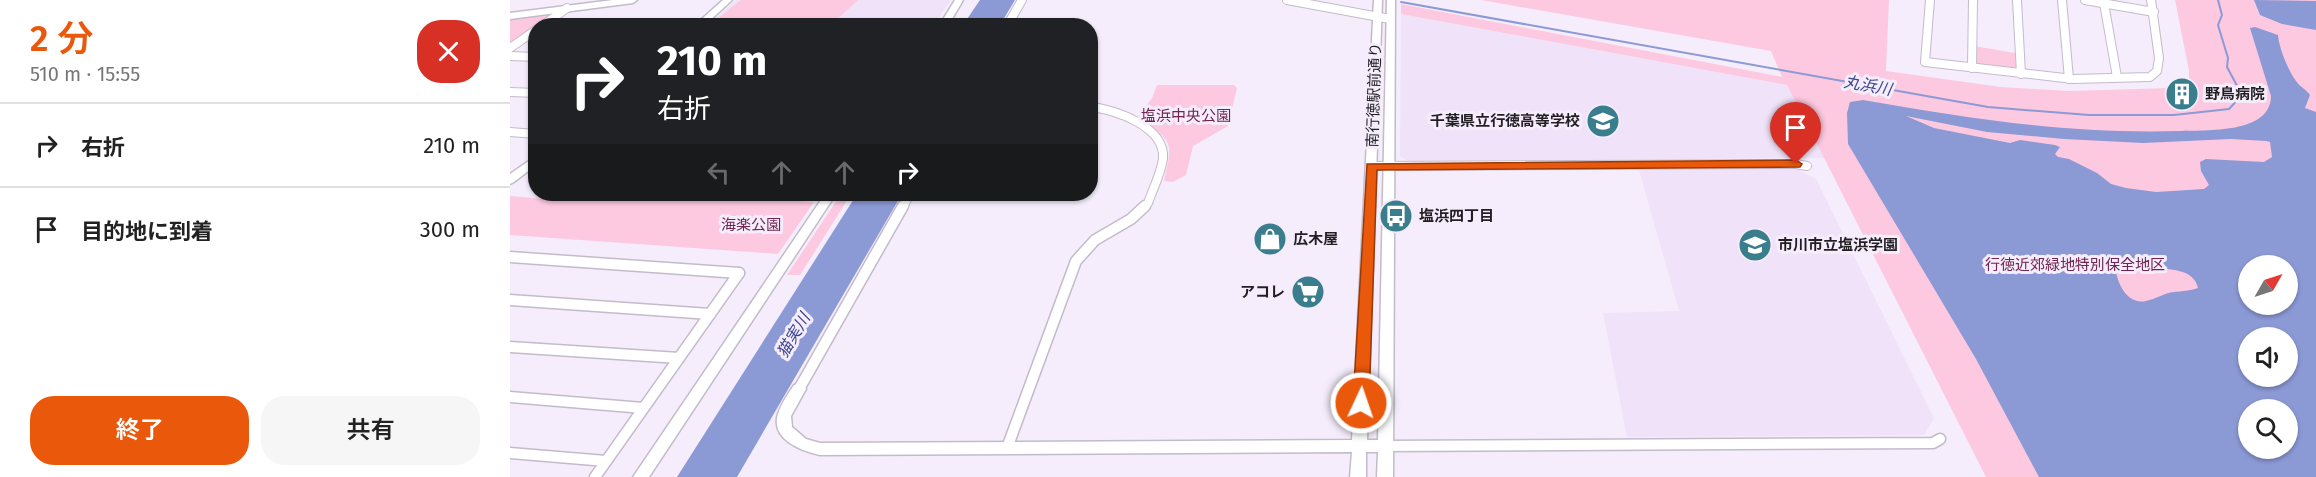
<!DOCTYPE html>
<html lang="ja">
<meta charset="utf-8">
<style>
body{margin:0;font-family:"Fira Sans","Noto Sans JP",sans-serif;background:#f6f6f6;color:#222;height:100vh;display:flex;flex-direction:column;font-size:22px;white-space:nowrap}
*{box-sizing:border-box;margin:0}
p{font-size:20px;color:#767676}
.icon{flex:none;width:33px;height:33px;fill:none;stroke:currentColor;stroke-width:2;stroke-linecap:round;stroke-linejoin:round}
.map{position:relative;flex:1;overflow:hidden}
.details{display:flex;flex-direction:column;background:#fff;width:510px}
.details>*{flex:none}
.guide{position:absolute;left:18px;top:18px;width:570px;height:183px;border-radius:24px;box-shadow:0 2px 4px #0004;background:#202124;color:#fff;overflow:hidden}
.needle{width:39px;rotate:51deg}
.tools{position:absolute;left:1728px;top:255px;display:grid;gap:12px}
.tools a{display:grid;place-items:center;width:60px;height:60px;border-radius:50%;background:#fff;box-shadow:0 2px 4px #0004;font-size:30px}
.pin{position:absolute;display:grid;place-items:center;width:51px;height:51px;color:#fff;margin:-62px -26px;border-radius:50% 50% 50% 0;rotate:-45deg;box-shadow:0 0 6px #0007}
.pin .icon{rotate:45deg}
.me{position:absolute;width:66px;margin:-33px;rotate:3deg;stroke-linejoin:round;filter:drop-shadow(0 0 4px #0008)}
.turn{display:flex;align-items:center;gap:21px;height:126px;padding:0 30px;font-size:27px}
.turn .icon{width:78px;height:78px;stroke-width:2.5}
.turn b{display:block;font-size:42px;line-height:51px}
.lanes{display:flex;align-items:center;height:57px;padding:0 30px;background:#0003;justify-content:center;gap:30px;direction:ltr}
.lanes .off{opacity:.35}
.round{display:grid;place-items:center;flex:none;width:63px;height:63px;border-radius:24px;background:#f6f6f6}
.headline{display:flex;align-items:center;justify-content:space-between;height:102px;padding:0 30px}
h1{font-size:36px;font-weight:600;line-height:45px;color:#ea580c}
.button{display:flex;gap:12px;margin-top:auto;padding:12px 30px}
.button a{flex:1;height:69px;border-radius:24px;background:#ea580c;color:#fff;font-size:24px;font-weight:600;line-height:69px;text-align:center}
.button a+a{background:#f6f6f6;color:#222}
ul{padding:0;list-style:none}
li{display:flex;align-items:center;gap:18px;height:84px;padding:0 30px;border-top:2px solid #e0e0e0}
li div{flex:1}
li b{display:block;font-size:22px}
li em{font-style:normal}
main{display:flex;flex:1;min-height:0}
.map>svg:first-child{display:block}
.built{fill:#efe2f9}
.green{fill:#fdc9e0;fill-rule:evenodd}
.water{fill:#8b99d5;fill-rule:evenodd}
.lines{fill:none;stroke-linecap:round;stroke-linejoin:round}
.stream{stroke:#8b99d5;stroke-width:2}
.minor-far1-casing{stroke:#c4bbca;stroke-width:10}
.minor-casing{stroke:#c4bbca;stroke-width:13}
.tertiary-casing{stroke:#c4bbca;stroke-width:3}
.minor-far1{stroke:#fff;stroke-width:8}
.minor{stroke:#fff;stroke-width:10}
.tertiary{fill:#fff;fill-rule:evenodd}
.route{fill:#ea580c;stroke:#983908;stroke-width:1.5}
.labels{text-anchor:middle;stroke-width:6;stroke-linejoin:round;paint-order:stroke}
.poi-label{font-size:15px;font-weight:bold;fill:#221f24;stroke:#f5edfc;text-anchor:start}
.street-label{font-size:15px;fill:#221f24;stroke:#f5edfc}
.park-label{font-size:15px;fill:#71244f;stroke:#f5edfc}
.water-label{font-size:16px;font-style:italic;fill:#39448c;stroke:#f5edfc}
</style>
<main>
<section class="details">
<div class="headline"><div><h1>2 分</h1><p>510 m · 15:55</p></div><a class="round" style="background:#d93025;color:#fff"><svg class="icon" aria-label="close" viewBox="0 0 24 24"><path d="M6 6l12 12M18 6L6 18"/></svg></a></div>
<ul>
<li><svg class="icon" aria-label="right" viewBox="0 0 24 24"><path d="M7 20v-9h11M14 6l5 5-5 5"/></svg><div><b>右折</b></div><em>210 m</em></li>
<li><svg class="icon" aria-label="arrive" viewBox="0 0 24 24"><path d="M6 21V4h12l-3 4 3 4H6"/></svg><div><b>目的地に到着</b></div><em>300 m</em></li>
</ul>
<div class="button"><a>終了</a><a>共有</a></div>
</section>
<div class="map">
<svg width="1806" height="477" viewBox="0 0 1806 477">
<rect width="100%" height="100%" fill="#f5edfc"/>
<!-- built -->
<g class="built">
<polygon points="226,0 441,0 424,25 196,26"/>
<polygon points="891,14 1277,85 1314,158 898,161 890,156"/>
<polygon points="1287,169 1306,179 1424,418 1414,435 1117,437 1093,313 1169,311 1129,170"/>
<polygon points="182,194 309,194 304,201"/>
</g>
<!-- green -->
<g class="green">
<polygon points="231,0 348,0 321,25 199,25"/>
<path d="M971 0H1379L1376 71 1491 87 1559 91 1660 88 1672 87 1679 82V71L1665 0H1806V477H1476L1277 85 891 14V4L1272 77 1261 51ZM1738 266H1778V304H1738ZM1738 338H1778V376H1738ZM1738 410H1778V448H1738Z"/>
<polygon points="47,13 26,26 25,28 0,46 0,19"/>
<polygon points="1464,46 1505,53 1506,70 1465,65"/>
<path d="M647 85H724L727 88 718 126 683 146 676 175 663 182 654 181C665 137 660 143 629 116L642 98Z"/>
<polygon points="56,194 170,194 304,202 268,254 0,235 0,196 48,200"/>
<polygon points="331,194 341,194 290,275 277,275"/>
</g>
<!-- water -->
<g class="water">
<polygon points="470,0 505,0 490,25 453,25"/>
<polygon points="1744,0 1806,1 1806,30 1772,24 1750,15"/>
<path d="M1745 27 1768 35C1769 48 1778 70 1786 81 1790 87 1796 89 1800 95L1795 108 1806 112V477H1529L1466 359 1338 144 1337 113 1340 102 1353 100C1462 119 1558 134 1669 131 1696 130 1761 134 1761 96L1740 28ZM1396 116 1477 132 1554 139 1633 143 1721 139 1756 141 1760 142 1762 157 1754 162 1696 159 1690 162 1691 171 1699 185 1694 189 1646 192 1616 188 1601 184 1587 173 1559 159 1548 157 1545 154 1550 147 1545 145 1510 140 1500 143 1424 128ZM1615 258C1624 261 1633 265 1643 267 1658 270 1684 268 1688 288 1679 291 1673 291 1664 292 1654 293 1646 299 1636 301 1615 306 1603 276 1606 260ZM1738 266H1778V304H1738ZM1738 338H1778V376H1738ZM1738 410H1778V448H1738Z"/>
<polygon points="347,194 392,194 227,477 167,477"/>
</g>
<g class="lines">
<!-- stream -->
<polyline class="stream" points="891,2 1478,107 1579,115 1664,115 1719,109 1732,95 1717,67 1718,58 1708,25 1712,15 1708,0"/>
<!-- minor-far1 casing -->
<g class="minor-far1-casing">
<g id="minor-far1">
<polyline points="777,0 880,19"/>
<polyline points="1420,0 1415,62 1563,79 1640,77 1647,71 1649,58 1641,0"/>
<polyline points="1507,0 1511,74"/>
<polyline points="1552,0 1559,79"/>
<polyline points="1575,0 1644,12"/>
<polyline points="1594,3 1607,77"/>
<polyline points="34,24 56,26"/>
<polyline points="32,26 57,8"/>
<polyline points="497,26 512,0"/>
<polyline points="0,48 26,30"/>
<polyline points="0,56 26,57"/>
<polyline points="1462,68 1463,0"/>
<polyline points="0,92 26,93"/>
<path d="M580 107C605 109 656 127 653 159 651 173 643 189 638 203L634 207"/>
<polyline points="0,132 26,134"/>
<polyline points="861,166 1286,164 1297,166"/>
<polyline points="393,207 400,194"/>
</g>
</g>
<!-- minor casing -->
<g class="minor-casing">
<g id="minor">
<polyline points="0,257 229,273"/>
<polyline points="0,300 200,314"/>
<polyline points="0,347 169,358"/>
<polyline points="289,389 393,206"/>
<polyline points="0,397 133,408"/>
<polyline points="875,446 1423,443 1430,439"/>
<polyline points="497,448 566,261 585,240 621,219 635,206"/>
<polyline points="0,453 96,461"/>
<polyline points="85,477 229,273"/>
</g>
</g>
<!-- tertiary casing -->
<g class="tertiary-casing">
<g id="tertiary">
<polygon points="103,0 127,0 123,3 0,19 0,13"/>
<polygon points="213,0 222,0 194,26 184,26"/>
<polygon points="445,0 453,0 438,26 429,26"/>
<path d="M864 0H872L857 440H868L877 0H885L883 477H867L868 452H856V477H840L842 452 310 455C291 451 260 439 268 414 271 404 278 394 284 385L289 384 294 385 296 389 281 416 282 427 296 439 310 443 842 440Z"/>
<polygon points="26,156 26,165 4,182 0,184 0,174"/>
<polygon points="315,194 326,194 139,477 123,477"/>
</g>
</g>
<!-- minor-far1 -->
<use href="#minor-far1" class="minor-far1"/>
<!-- minor -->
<use href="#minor" class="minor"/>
<!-- tertiary -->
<use href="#tertiary" class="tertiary"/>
</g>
<!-- route -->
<polygon class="route" points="1286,160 1292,164 1290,167 867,170 859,403 856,408 851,410 845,408 843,403 857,164"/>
<!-- icons -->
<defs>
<g id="building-disc" transform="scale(1.725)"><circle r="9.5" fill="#3a7d8d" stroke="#f5edfc"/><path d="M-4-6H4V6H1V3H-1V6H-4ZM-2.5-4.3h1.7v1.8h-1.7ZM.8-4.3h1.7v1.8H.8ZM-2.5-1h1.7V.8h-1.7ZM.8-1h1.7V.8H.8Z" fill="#fff"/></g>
<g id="school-disc" transform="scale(1.725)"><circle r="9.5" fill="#3a7d8d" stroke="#f5edfc"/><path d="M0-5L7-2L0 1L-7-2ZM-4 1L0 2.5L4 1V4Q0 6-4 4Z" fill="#fff"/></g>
<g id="bus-disc" transform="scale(1.725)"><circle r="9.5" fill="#3a7d8d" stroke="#f5edfc"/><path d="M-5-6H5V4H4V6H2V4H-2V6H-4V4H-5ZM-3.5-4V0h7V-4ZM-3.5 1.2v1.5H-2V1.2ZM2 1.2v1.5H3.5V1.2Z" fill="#fff"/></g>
<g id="shop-disc" transform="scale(1.725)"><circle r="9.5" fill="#3a7d8d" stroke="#f5edfc"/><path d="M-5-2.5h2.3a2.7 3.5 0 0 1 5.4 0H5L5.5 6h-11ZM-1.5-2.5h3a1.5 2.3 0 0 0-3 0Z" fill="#fff"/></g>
<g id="supermarket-disc" transform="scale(1.725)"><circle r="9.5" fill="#3a7d8d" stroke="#f5edfc"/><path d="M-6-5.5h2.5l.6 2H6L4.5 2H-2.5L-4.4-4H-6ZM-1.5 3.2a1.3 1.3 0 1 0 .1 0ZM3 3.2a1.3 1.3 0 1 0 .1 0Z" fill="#fff"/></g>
</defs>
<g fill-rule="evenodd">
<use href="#building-disc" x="1672" y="94"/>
<use href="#school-disc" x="1093" y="121"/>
<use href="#bus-disc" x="886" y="216"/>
<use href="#shop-disc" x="760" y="239"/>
<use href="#school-disc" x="1245" y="245"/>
<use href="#supermarket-disc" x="798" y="292"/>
</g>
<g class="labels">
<!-- poi labels -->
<g class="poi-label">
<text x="1695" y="99">野鳥病院</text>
<text x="1070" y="126" text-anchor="end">千葉県立行徳高等学校</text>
<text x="909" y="221">塩浜四丁目</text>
<text x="783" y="244">広木屋</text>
<text x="1268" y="250">市川市立塩浜学園</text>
<text x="775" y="297" text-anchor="end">アコレ</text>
</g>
<!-- street labels -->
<g class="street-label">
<text transform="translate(864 95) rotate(-88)" y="5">南行徳駅前通り</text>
</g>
<!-- park labels -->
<g class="park-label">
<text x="676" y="121">塩浜中央公園</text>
<text x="241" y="230">海楽公園</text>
<text x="1565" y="270">行徳近郊緑地特別保全地区</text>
</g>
<!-- water labels -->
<g class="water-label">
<text transform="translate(1358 85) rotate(10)" y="6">丸浜川</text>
<text transform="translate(283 335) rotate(-59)" y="6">猫実川</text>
</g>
</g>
</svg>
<div class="tools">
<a><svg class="needle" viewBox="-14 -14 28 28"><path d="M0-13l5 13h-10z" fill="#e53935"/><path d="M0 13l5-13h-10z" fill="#767676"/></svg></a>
<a><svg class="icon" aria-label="sound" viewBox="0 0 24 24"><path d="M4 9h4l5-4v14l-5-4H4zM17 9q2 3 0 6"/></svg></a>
<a><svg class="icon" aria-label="search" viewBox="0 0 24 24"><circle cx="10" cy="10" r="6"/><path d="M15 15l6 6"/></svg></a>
</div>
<div class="pin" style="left:1286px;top:164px;background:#d93025"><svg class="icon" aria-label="arrive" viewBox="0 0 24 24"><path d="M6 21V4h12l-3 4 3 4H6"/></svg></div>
<svg class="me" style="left:851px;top:403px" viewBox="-20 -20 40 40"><circle r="17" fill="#ea580c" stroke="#fff" stroke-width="3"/><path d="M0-11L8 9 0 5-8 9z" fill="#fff"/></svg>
<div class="guide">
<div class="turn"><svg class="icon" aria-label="right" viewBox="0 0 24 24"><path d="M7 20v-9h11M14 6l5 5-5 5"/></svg><div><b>210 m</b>右折</div></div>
<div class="lanes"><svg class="icon off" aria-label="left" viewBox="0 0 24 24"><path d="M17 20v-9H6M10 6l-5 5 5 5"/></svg><svg class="icon off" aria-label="ahead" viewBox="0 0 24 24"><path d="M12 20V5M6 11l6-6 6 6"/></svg><svg class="icon off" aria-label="ahead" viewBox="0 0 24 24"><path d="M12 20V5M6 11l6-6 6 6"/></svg><svg class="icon" aria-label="right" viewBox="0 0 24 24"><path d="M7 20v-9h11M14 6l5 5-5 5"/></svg></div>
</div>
</div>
</main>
